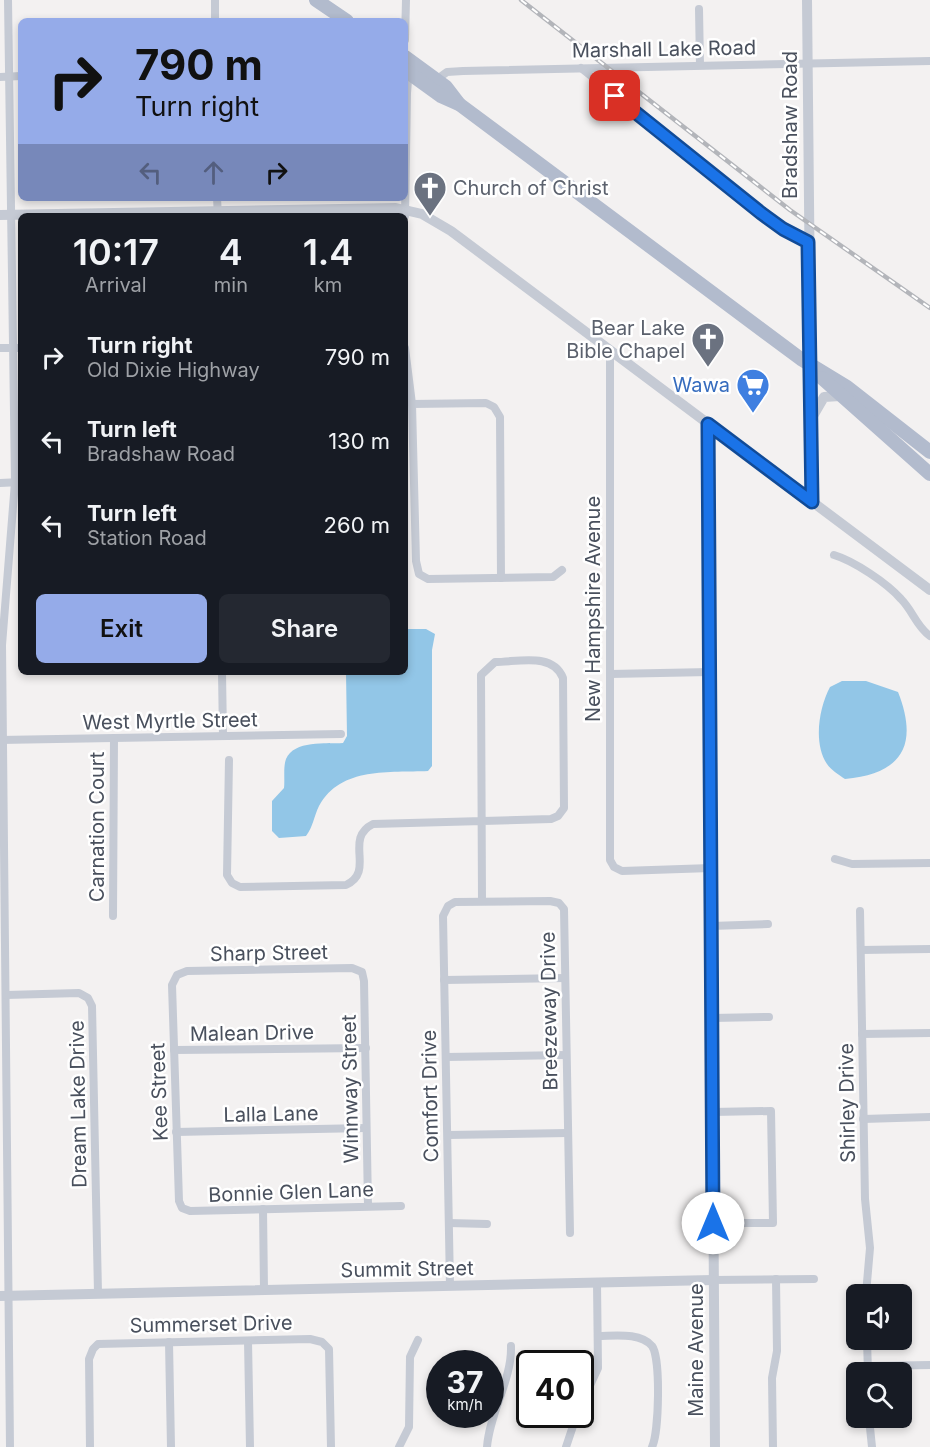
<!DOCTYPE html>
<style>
body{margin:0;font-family:Inter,sans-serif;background:#242831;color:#f1f3f6;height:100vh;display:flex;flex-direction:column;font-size:22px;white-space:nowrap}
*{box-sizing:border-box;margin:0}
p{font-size:20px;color:#9ea1a6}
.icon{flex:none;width:33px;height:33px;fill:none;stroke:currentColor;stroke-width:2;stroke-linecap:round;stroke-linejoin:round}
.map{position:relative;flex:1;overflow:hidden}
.panel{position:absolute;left:18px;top:213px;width:390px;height:462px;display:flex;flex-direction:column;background:#171b24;border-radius:9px;box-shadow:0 3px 9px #0003}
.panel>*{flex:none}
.guide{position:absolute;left:18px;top:18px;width:390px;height:183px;border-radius:9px;box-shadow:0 3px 9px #0003;background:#95abe9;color:#111;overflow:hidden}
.fabs{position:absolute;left:846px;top:1284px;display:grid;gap:12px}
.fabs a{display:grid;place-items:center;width:66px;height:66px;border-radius:9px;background:#171b24;box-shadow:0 3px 9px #0003;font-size:30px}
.speed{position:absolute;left:426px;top:1350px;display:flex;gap:12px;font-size:30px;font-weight:700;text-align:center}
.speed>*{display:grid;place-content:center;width:78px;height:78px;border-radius:50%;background:#171b24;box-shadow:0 3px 9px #0003;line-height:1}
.speed small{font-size:15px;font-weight:400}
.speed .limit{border:3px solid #111;border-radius:9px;background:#fff;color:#111}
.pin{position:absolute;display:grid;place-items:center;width:51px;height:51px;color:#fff;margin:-26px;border-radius:12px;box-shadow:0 3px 9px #0006}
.me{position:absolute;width:66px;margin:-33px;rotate:0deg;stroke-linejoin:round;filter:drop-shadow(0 0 4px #0008)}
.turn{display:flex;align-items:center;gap:21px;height:126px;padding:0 18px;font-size:27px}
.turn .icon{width:78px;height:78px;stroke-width:2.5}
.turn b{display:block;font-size:42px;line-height:51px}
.lanes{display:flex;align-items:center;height:57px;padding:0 18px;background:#0003;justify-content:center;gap:30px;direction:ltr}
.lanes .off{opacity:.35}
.eta{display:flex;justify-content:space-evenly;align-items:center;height:102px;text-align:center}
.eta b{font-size:36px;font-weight:600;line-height:42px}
.primary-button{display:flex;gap:12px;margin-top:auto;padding:12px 18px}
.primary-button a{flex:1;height:69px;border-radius:9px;background:#95abe9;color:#111;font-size:24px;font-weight:600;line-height:69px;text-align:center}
.primary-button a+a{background:#242831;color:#f1f3f6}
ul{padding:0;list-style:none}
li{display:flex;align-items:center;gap:18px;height:84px;padding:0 18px}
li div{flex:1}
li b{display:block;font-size:22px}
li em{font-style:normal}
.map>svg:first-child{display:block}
.water{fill:#92c6e7}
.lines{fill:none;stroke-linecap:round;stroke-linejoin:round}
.minor{stroke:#c5cad4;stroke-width:8}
.tertiary{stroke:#c5cad4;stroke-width:10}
.primary{stroke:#b2bbcd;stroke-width:14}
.rail-casing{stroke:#b3b5ba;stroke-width:4.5}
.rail{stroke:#fff;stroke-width:2;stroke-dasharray:7;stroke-linecap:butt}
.route-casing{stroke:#114b97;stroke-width:15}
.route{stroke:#1a73e8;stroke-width:10}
.labels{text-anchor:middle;stroke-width:5;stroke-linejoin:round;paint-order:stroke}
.street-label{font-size:20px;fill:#49505d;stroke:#fff}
.worship-label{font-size:20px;fill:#5b616d;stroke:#fff;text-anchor:start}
.shop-label{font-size:20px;fill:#366cbe;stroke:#fff;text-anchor:end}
</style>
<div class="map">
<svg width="930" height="1447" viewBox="0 0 930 1447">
<rect width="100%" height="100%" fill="#f3f1f1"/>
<!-- water -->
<g class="water">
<path d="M405 629H426L435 634 432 650V766L428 771C390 773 341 766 319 806 314 816 313 827 306 836L279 838 272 831V801L284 788C285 780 283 767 286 759 294 740 326 744 343 743L347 736 346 672H405Z"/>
<path d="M842 681H866L898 692C919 745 902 774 845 779 839 775 831 770 827 764 813 743 819 708 830 687Z"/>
</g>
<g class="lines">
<!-- minor -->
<g class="minor">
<polyline points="8,0 15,482 2,645 10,1447"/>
<polyline points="215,0 215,21"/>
<polyline points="699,9 700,65"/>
<polyline points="405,40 406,0"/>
<polyline points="581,68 761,213 783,229 809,242"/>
<polyline points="0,77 21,76"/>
<polyline points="436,80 447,72 463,71 930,61"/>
<polyline points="217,198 218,216"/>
<polyline points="405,216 407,93 408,81 413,75"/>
<polyline points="0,348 21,348"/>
<polyline points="405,348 412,404 416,561 419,574 428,579 553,577 562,570"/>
<polyline points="610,351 610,860 614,867 622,871 711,868"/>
<polyline points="412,404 486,403 494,407 500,417 501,578"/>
<polyline points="0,483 21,482"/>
<path d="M834 555C854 561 887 583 901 599 913 611 916 626 930 636"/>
<polyline points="222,672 223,736"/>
<polyline points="610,674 710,672"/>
<polyline points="0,740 341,734"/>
<path d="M229 760 227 875 232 883 240 887 346 885C376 871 343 839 373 824L551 819 558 816 564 808 563 678C553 652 518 662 495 662L481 675 482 901"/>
<polyline points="835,859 852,864 930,863"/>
<polyline points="860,911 865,1199 870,1248 866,1294"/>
<polyline points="113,916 114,738"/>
<polyline points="711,926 768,924"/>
<polyline points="861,950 930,949"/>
<polyline points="444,980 565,978"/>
<polyline points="6,995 79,993 88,998 92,1006 98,1293"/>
<polyline points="712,1018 769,1017"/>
<polyline points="862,1034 930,1033"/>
<polyline points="174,1050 366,1048"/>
<polyline points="446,1057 566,1055"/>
<polyline points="712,1112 771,1111 773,1223 713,1223"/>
<polyline points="863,1119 930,1117"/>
<polyline points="176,1132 366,1128"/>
<polyline points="448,1135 568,1133"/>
<polyline points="368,1206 364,981 362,972 352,968 187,971 177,975 172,985 179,1201 182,1208 190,1211 401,1206"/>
<polyline points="263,1209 264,1290"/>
<polyline points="449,1223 487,1224"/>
<polyline points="713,1280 814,1279"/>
<polyline points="450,1286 443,916 448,906 455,902 550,901 559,903 564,909 570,1233"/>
<path d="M598 1336C614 1336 640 1332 652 1346 661 1358 659 1433 652 1447"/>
<polyline points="867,1340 868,1372"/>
<polyline points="248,1341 250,1447"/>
<polyline points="169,1342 171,1447"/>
<polyline points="868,1366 930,1365"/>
<polyline points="580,1407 598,1368 597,1283"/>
<polyline points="869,1418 872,1447"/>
<polyline points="90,1447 89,1359 93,1349 98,1344 310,1339 322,1342 329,1349 331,1447"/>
<polyline points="399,1447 409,1427 410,1357 418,1340"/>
<path d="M487 1447C490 1411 512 1380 511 1346"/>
<polyline points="566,1447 577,1414"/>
<polyline points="773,1447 772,1378 777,1351 776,1279"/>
</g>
<!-- tertiary -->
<g class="tertiary">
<polyline points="807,0 812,502"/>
<polyline points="0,215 396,208 422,214 451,231 930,590"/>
<polyline points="813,416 824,397 840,396"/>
<polyline points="708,424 715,1447"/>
<polyline points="0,1296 713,1280"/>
</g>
<!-- primary -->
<g class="primary">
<polyline points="316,0 347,21"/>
<polyline points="405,57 446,87 459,104"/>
<polyline points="405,70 441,96 459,104 801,359 847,387 930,452"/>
<polyline points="822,378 930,474"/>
</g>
<!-- rail casing -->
<g class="rail-casing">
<polyline id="rail" points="521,0 790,210 930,308"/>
</g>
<!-- rail -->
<use href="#rail" class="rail"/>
</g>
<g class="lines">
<!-- route casing -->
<g class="route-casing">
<polyline id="route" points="615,96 761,213 783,229 808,242 812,502 708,424 713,1223"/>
</g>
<!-- route -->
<use href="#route" class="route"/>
</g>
<!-- icons -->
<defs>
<g id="church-pin" transform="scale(1.725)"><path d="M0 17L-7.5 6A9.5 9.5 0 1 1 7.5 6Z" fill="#6b7280" stroke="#fff"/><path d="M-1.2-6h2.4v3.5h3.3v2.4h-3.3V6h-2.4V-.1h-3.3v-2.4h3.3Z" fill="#fff"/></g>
<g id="supermarket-pin" transform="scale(1.725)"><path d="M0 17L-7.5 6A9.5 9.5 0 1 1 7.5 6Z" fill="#3f7fe0" stroke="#fff"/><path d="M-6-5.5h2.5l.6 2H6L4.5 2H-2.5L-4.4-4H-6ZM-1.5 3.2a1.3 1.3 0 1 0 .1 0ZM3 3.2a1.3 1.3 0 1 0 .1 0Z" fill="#fff"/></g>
</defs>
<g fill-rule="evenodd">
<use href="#church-pin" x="430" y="188"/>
<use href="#church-pin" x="708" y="339"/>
<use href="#supermarket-pin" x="753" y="385"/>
</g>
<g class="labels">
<!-- street labels -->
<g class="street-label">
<text transform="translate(664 49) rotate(-1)" y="7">Marshall Lake Road</text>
<text transform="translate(790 125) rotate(-90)" y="7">Bradshaw Road</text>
<text transform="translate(593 609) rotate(-90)" y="7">New Hampshire Avenue</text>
<text transform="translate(170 721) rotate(-1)" y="7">West Myrtle Street</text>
<text transform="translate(97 827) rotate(-90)" y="7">Carnation Court</text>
<text transform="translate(269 953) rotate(-1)" y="7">Sharp Street</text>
<text transform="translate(549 1011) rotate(-91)" y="7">Breezeway Drive</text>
<text transform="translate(252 1033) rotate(-1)" y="7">Malean Drive</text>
<text transform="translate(350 1089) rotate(-91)" y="7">Winnway Street</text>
<text transform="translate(159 1092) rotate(-92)" y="7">Kee Street</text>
<text transform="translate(430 1096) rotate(-91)" y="7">Comfort Drive</text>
<text transform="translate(847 1103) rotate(-91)" y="7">Shirley Drive</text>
<text transform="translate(78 1104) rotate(-91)" y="7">Dream Lake Drive</text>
<text transform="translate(271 1114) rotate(-1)" y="7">Lalla Lane</text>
<text transform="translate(291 1192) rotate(-2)" y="7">Bonnie Glen Lane</text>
<text transform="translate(407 1269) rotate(-1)" y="7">Summit Street</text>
<text transform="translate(211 1324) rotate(-1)" y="7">Summerset Drive</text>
<text transform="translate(696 1350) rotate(-90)" y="7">Maine Avenue</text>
</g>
<!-- worship labels -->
<g class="worship-label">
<text x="453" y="195">Church of Christ</text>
<text x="685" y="335" text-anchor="end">Bear Lake<tspan x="685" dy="23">Bible Chapel</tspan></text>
</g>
<!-- shop labels -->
<g class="shop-label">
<text x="730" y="392">Wawa</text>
</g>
</g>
</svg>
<div class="fabs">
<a><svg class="icon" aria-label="sound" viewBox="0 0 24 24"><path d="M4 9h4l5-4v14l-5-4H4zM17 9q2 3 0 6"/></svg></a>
<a><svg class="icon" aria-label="search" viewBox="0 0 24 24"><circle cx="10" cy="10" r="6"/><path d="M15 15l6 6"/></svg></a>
</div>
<div class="speed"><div>37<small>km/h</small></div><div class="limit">40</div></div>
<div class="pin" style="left:615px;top:96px;background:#d93025"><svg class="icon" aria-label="arrive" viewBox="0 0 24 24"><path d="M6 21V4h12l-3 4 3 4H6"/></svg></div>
<svg class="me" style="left:713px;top:1223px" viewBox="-20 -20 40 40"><circle r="19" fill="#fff"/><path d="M0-13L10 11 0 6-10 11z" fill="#1a73e8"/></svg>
<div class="guide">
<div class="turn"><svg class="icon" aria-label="right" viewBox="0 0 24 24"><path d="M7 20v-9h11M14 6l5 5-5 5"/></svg><div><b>790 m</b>Turn right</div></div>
<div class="lanes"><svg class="icon off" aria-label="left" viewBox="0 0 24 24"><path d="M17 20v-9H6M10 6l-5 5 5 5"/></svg><svg class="icon off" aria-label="ahead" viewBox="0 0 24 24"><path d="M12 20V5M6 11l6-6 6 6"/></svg><svg class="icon" aria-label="right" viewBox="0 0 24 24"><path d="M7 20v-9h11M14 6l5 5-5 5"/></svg></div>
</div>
<section class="panel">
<div class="eta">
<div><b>10:17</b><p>Arrival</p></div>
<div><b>4</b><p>min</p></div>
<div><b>1.4</b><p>km</p></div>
</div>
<ul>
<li><svg class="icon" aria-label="right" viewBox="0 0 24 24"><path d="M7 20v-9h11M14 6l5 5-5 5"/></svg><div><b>Turn right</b><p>Old Dixie Highway</p></div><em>790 m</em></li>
<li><svg class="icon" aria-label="left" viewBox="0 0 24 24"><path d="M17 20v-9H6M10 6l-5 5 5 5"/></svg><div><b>Turn left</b><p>Bradshaw Road</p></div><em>130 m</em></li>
<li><svg class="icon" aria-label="left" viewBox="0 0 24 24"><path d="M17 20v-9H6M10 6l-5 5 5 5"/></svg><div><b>Turn left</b><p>Station Road</p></div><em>260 m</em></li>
</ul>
<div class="primary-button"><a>Exit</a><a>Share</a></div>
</section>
</div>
